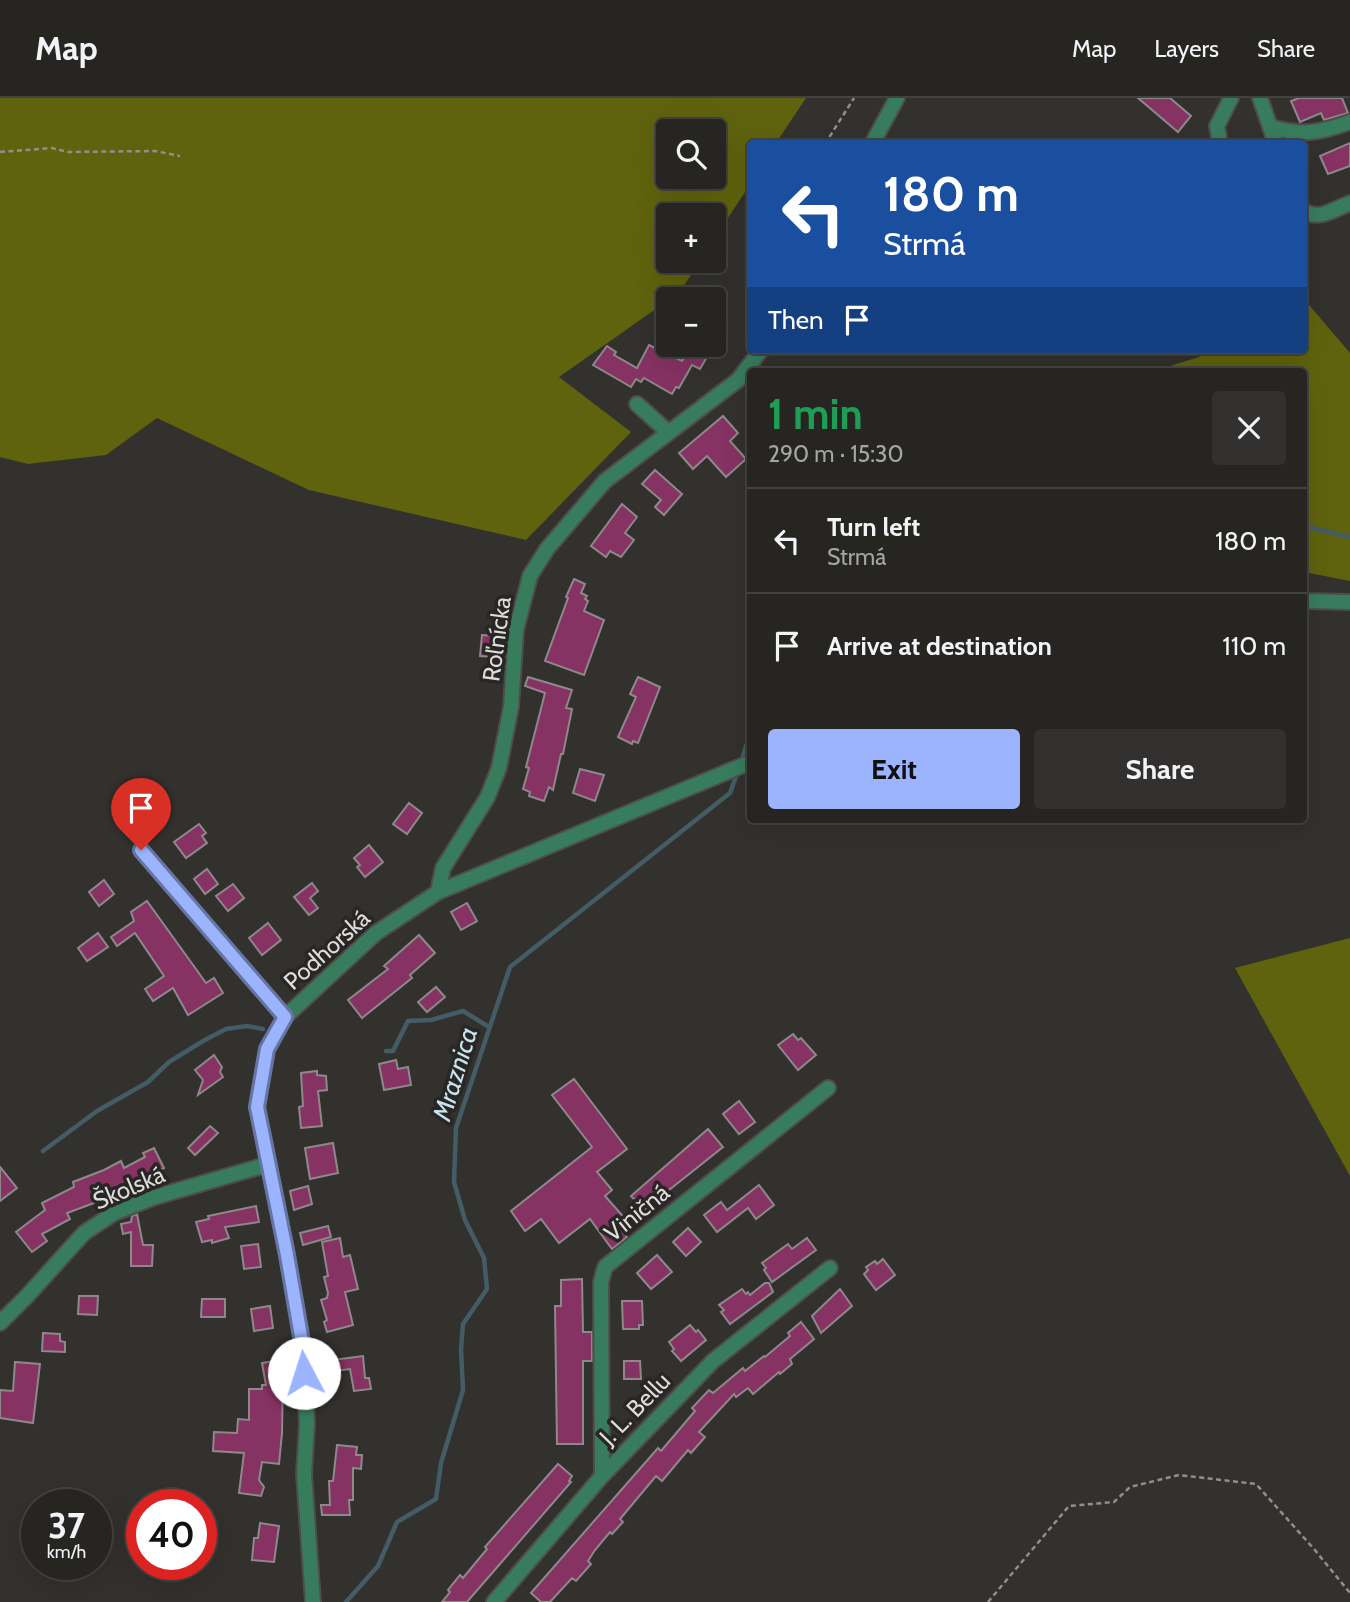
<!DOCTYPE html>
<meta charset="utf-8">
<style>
body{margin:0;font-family:Cabin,sans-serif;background:#32312f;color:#f1f3f6;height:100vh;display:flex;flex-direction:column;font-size:26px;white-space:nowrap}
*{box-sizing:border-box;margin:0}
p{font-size:23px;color:#a4a5a5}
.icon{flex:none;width:38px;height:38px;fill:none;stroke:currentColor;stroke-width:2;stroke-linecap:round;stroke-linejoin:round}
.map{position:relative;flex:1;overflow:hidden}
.side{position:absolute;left:747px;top:270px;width:560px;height:455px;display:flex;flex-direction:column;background:#262522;border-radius:7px;box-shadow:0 7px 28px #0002,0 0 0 2px #424240}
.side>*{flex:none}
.hud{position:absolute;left:747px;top:42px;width:560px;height:214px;border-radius:7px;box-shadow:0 7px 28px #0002,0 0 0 2px #424240;background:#1a4fa0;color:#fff;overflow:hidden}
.controls{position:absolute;left:656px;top:21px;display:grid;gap:14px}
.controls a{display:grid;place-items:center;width:70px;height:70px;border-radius:7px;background:#262522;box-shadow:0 7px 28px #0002,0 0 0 2px #424240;font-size:35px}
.speed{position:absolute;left:21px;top:1391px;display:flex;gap:14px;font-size:35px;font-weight:700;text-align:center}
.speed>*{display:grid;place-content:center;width:91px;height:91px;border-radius:50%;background:#262522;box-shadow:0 7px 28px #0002,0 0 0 2px #424240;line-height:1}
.speed small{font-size:18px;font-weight:400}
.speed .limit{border:10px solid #d22;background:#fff;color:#111}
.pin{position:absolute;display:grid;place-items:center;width:60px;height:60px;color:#fff;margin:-72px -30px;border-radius:50% 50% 50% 0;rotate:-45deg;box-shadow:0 0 7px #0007}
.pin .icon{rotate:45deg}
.me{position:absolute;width:77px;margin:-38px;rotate:355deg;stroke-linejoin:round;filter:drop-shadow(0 0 5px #0008)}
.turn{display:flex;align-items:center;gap:24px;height:147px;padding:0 21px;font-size:32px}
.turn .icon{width:91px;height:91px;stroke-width:2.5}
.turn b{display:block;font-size:49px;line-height:60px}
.then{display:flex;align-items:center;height:66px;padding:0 21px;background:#0003;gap:14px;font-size:26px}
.round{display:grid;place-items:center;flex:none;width:74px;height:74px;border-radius:7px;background:#32312f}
.headline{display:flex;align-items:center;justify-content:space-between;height:119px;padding:0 21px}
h1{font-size:42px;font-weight:700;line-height:52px;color:#1e9e55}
.cta{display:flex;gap:14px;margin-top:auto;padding:14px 21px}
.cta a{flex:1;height:80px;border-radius:7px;background:#9bb4fd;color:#111;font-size:28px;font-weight:700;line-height:80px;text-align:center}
.cta a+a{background:#32312f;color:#f1f3f6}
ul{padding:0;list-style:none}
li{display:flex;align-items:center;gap:21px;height:105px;padding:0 21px;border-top:2px solid #424240}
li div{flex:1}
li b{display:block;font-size:26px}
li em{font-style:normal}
header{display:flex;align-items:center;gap:42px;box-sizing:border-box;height:98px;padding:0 35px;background:#262522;border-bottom:2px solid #424240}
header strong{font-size:33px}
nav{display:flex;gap:38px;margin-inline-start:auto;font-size:24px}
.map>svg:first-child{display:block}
.forest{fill:#60630d;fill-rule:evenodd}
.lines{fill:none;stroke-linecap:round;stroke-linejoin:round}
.stream{stroke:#435c65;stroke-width:4.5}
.building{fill:#863262;stroke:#8d898b;stroke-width:2}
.minor-casing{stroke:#4e4d4a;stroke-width:18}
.path{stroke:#918f8d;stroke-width:2.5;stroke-dasharray:5 3.5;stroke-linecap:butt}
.minor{stroke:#387c5e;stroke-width:14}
.route-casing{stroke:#6575a4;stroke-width:18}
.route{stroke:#9bb4fd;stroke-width:12}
.labels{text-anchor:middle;stroke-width:7;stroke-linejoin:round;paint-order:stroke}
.street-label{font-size:24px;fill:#dedddb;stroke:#292725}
.water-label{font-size:26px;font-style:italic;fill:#cae3ef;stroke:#292725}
</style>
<header>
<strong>Map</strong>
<nav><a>Map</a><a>Layers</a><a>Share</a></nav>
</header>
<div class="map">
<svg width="1350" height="1504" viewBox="0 0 1350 1504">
<rect width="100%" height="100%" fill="#33312e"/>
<!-- forest -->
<g class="forest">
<path d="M0 0H806L776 45 751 46V85L714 141V117H668V163H700L680 194 559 279 631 334 526 442 309 392 157 320 106 357 28 366 0 359ZM668 33H714V79H668Z"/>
<polygon points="1304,201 1350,255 1350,483 1304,474 1304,273 1154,273 1199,259 1209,252 1304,252"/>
<polygon points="1350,840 1350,1078 1235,870"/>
</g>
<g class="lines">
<!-- stream -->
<g class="stream">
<polyline points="1304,428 1350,439"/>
<polyline points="741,665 746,648 751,643"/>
<polyline points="386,953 393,953 408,923 431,922 463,913 489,929"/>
<polyline points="43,1053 97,1013 148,984 169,964 203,943 226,931 247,928 263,931"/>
<polyline points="346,1504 378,1468 397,1424 436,1401 441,1365 463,1292 461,1251 463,1226 487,1191 484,1160 465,1122 454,1084 456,1030 510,869 730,695 738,673"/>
</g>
</g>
<!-- building -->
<g class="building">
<polygon points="1138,0 1170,0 1191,18 1178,34"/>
<polygon points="1299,0 1342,0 1348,15 1324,22 1321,15 1300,24 1291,3"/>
<polygon points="1350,45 1350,68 1328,76 1320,58"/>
<polygon points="649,247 682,263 692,247 714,247 700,271 692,267 679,290 676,289 672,296 644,280 641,284 636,281 631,289 593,267 607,248 616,254 614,257 637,270"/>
<polygon points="723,318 738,335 730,343 746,361 726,379 707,358 693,371 679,355"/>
<polygon points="655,372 682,396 664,417 655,409 661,402 642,386"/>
<polygon points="622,406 637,419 625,435 634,442 621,459 610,453 606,459 591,448"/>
<polygon points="574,481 585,486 581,495 587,498 585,501 588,503 584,513 604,522 584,577 545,563 568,500 566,499"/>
<polygon points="482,537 496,538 495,559 480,558"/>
<polygon points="528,579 572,592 566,610 572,611 563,656 561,656 553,692 549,689 544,703 529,698 530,694 523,691 529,670 526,669 545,595 525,588"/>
<polygon points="638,579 660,589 638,645 633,643 632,646 618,639 636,599 630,596"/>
<polygon points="580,671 604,677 595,703 573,695"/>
<polygon points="409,705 422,715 407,736 393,726"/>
<polygon points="199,726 206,735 202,738 207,745 186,760 174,744"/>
<polygon points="369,747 383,764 365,779 357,769 360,767 354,760"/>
<polygon points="207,771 218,786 205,796 194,781"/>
<polygon points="104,782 114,796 99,808 89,794"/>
<polygon points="312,785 318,793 310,800 318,810 309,817 294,799"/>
<polygon points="233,786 244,800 228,813 216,798"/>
<polygon points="147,803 206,885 214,880 223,895 188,917 173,890 153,903 145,891 164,878 135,835 117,848 111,839 134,823 131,814"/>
<polygon points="467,805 477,823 461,832 451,814"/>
<polygon points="268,825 281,842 262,857 249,840"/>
<polygon points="98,835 108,849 87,863 78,850"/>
<polygon points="419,837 435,855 410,877 412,880 362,920 348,902 388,871 384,868"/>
<polygon points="436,889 445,899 427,914 418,904"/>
<polygon points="793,936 798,942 801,940 816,957 798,972 778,947"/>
<polygon points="214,957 222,969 220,974 223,979 198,997 203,982 195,972"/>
<polygon points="396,962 398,971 408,969 411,987 384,992 379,966"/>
<polygon points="317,973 317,977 326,978 327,992 318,993 322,1028 301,1030 299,1009 303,1008 301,975"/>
<polygon points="574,981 627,1051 597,1074 612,1092 605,1098 629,1125 620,1131 627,1139 612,1151 590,1121 559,1145 541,1121 525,1133 511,1113 592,1049 552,997"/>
<polygon points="739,1003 755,1024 739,1036 723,1016"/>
<polygon points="210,1028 218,1035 195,1057 188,1050"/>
<polygon points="708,1031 723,1049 644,1112 631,1098"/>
<polygon points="333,1045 338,1075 310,1081 305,1050"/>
<polygon points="154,1050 164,1070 102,1102 67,1115 70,1121 42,1136 47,1143 32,1154 16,1134 45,1112 42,1105 74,1089 73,1084 104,1072 121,1063 124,1070 145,1059 143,1055"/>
<polygon points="0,1069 17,1090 0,1103"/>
<polygon points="759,1087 774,1107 756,1121 748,1110 717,1134 704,1117 721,1104 727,1112"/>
<polygon points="308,1088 312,1106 294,1112 290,1093"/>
<polygon points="256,1108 259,1124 225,1129 229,1140 212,1145 212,1142 202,1144 196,1124 209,1121 208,1118"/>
<polygon points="137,1116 143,1147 153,1147 152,1168 131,1168 131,1134 123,1136 121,1126 131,1124 132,1118"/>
<polygon points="328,1128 331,1139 303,1147 300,1135"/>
<polygon points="688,1130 701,1144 686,1158 673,1144"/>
<polygon points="340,1140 343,1159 350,1157 358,1191 345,1194 353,1227 327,1234 324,1224 327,1222 321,1202 327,1200 328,1195 324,1179 328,1178 322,1144"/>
<polygon points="807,1140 816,1152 772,1184 764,1172 766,1170 762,1165 788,1146 792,1151"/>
<polygon points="258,1146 261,1169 244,1171 241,1148"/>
<polygon points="657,1157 672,1174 651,1191 637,1175"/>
<polygon points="883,1161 895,1177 876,1192 864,1176 868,1172 866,1169 875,1163 877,1166"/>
<polygon points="582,1181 583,1234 592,1234 592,1263 583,1263 583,1346 557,1346 555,1208 561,1208 561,1182"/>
<polygon points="765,1185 769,1185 773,1194 730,1226 721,1214 724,1212 719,1207 742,1191 746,1196 748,1194 750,1197"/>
<polygon points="840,1191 852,1208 821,1235 812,1218"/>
<polygon points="79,1198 98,1198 97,1217 78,1216"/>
<polygon points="202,1201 225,1201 225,1219 201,1219"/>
<polygon points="622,1203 642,1203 643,1227 639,1227 639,1231 623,1231"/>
<polygon points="270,1208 273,1230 254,1233 251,1211"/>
<polygon points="801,1224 814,1241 790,1261 792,1266 780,1276 779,1274 753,1296 748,1290 736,1299 734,1296 699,1334 705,1339 691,1355 688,1352 662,1383 656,1378 620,1421 623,1424 612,1436 610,1434 595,1452 588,1463 591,1466 576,1483 572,1480 550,1504 541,1504 531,1495 658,1350 661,1353 695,1313 692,1310 709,1292 713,1295 743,1270 745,1273 764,1258 765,1259 790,1238 788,1235"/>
<polygon points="690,1227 696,1234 698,1232 706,1242 681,1263 672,1253 674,1251 669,1244"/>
<polygon points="43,1235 60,1236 60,1243 65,1244 65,1254 42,1253"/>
<polygon points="363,1258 365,1280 369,1280 371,1291 354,1293 350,1271 318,1275 316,1264"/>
<polygon points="290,1260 292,1272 283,1273 282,1335 279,1366 262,1364 259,1382 264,1389 261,1398 239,1395 244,1355 213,1353 214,1334 237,1335 238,1321 249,1322 249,1291 262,1291 262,1287 266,1287 262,1265"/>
<polygon points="624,1263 640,1263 641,1281 624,1281"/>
<polygon points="15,1264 40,1266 33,1325 0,1320 0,1292 13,1293"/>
<polygon points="337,1347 357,1349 356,1357 362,1357 361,1371 353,1370 353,1402 349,1402 350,1417 322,1417 321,1407 330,1407 329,1383 333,1383"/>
<polygon points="558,1366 572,1378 569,1383 571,1384 467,1504 442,1504 450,1494 448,1492 460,1477 463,1480 487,1451 485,1449"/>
<polygon points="260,1425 279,1428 274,1464 252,1462 254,1440 258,1440"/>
</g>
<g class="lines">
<!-- minor casing -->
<g class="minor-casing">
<g id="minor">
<polyline points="1260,0 1276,46"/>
<path d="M1270 29C1302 38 1319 35 1350 24"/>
<polyline points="872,46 897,0"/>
<polyline points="1220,46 1217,28 1231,0"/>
<path d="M1304 113C1319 123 1335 111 1350 105"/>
<polyline points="637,306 668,334"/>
<polyline points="1304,503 1350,504"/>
<polyline points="141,752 285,919"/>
<polyline points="438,794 443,770 487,700 499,670 511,609 516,532 530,478 547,451 605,383 738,282 761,252"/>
<polyline points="0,1225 28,1197 84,1135 114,1115 155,1099 269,1066"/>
<polyline points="602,1378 601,1184 605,1169 828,990"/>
<polyline points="313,1504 304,1376 307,1326 303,1250 287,1157 257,1009 267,952 285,919 376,835 438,794 751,664"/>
<polyline points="494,1504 602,1378 713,1263 830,1170"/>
</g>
</g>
<!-- path -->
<g class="path">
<polyline points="825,46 854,0"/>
<polyline points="0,54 52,50 68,54 155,53 180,58"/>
<polyline points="988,1504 1069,1408 1114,1404 1130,1389 1179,1377 1256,1386 1314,1451 1350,1495"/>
</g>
<!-- minor -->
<use href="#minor" class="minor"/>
</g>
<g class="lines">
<!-- route casing -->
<g class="route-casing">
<polyline id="route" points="141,752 285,919 267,951 257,1009 287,1157 303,1250 304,1275"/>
</g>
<!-- route -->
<use href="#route" class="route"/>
</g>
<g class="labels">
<!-- street labels -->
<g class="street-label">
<text transform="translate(497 541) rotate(-82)" y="8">Roľnícka</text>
<text transform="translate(327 852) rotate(-42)" y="8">Podhorská</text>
<text transform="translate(129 1090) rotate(-23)" y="8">Školská</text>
<text transform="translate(637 1115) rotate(-39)" y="8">Viničná</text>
<text transform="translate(635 1311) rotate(-46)" y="8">J. L. Bellu</text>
</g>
<!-- water labels -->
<g class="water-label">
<text transform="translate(455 976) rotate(-73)" y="9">Mraznica</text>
</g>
</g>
</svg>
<div class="controls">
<a><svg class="icon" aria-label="search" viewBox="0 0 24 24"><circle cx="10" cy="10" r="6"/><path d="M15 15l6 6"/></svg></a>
<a>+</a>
<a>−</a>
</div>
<div class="speed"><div>37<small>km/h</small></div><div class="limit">40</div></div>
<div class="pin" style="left:141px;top:752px;background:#d93025"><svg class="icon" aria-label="arrive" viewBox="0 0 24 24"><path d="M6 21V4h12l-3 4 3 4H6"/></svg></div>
<svg class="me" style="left:304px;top:1275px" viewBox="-20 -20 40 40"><circle r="19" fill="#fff"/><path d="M0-13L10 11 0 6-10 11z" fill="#9bb4fd"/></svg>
<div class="hud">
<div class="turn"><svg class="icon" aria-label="left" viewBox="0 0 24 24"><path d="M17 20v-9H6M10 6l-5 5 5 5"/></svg><div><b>180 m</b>Strmá</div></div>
<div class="then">Then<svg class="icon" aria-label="arrive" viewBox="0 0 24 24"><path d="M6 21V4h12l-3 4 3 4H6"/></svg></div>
</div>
<section class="side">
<div class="headline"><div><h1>1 min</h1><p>290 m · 15:30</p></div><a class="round"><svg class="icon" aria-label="close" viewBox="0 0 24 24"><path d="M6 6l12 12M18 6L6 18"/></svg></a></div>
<ul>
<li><svg class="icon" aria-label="left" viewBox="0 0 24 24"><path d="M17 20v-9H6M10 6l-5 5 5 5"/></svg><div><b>Turn left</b><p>Strmá</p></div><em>180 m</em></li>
<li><svg class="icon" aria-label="arrive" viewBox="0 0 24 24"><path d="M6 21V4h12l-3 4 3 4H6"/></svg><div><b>Arrive at destination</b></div><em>110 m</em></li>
</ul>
<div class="cta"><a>Exit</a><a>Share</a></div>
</section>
</div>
